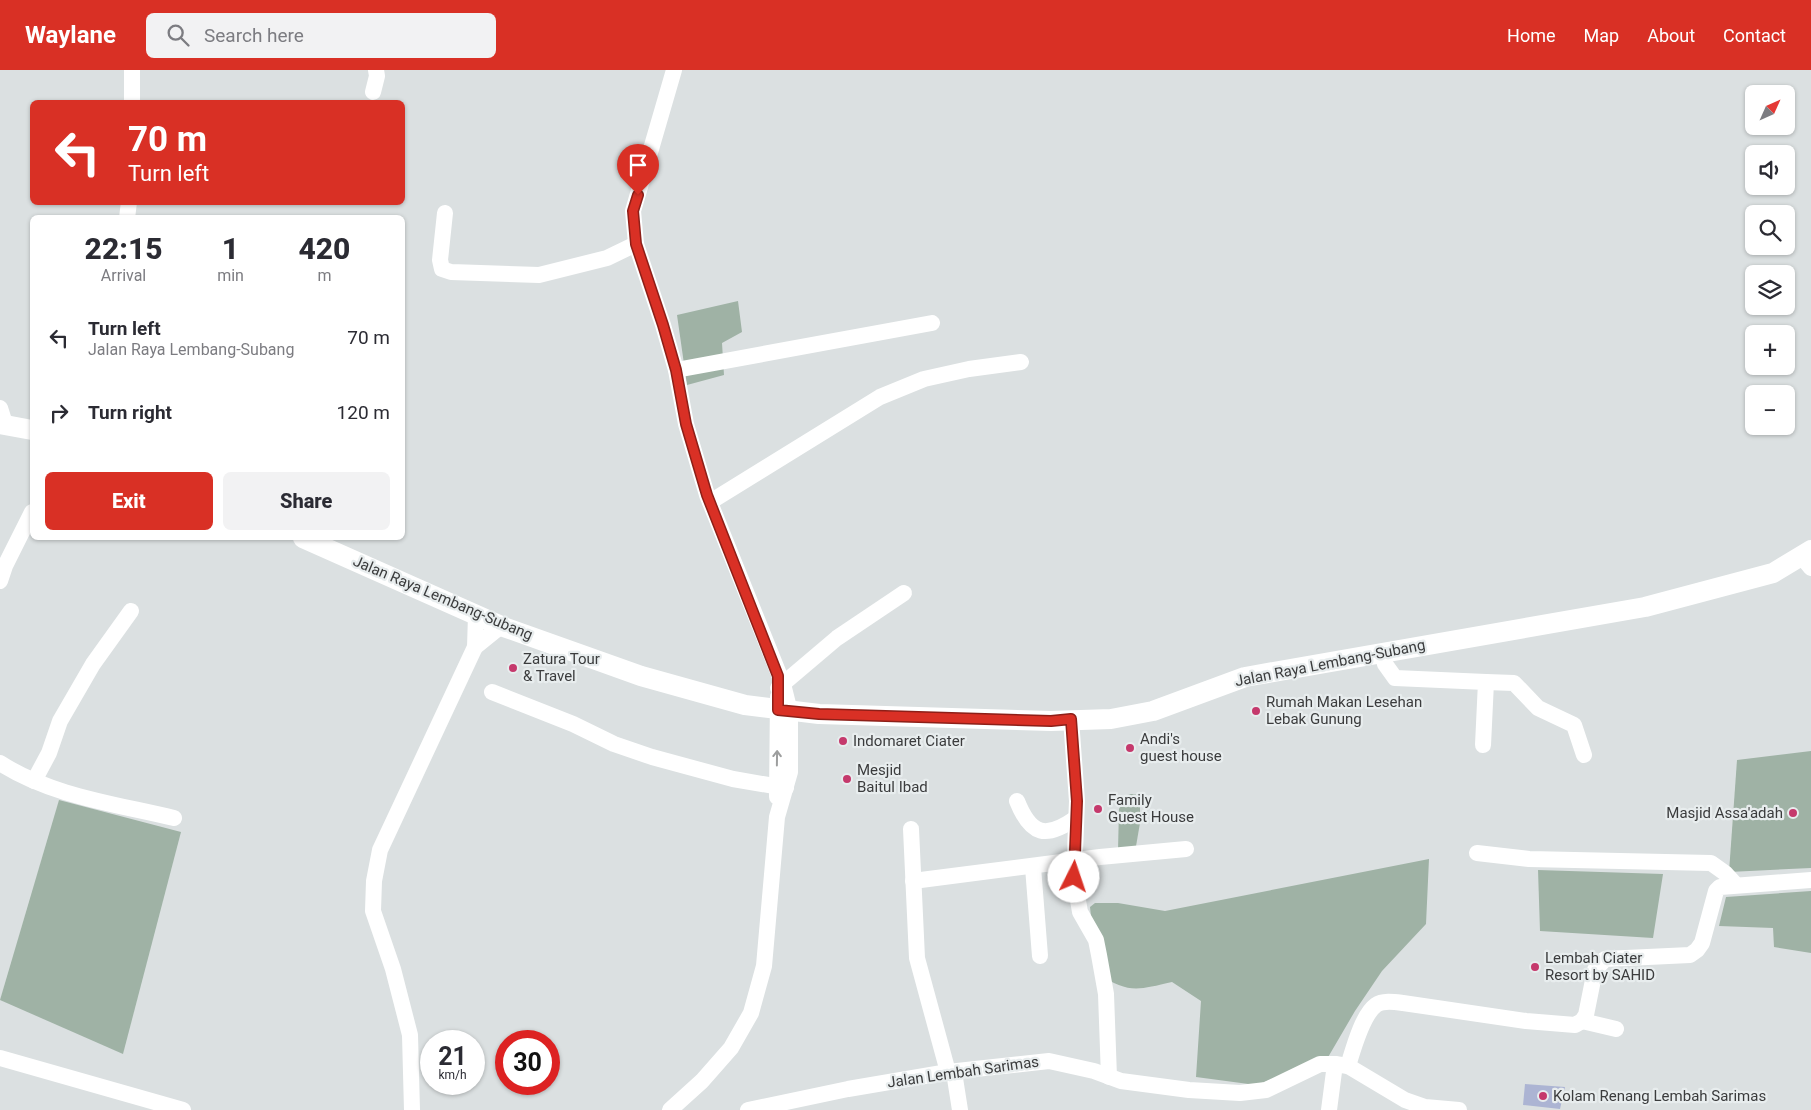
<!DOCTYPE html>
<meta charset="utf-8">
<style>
body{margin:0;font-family:Roboto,sans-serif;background:#f2f2f3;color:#2b2b33;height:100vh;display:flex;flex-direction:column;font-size:19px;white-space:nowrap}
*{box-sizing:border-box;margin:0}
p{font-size:16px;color:#7c7c81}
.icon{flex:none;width:28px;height:28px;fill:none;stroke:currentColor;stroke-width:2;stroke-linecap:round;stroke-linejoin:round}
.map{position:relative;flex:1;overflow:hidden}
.sheet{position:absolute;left:30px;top:145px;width:375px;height:325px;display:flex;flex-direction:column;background:#fff;border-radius:8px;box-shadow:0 1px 4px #0004}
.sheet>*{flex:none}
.guide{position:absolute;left:30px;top:30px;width:375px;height:105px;border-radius:8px;box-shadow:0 1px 4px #0004;background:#d93025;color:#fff;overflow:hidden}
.needle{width:32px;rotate:45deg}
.buttons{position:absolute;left:1745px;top:15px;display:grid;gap:10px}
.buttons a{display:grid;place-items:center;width:50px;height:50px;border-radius:8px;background:#fff;box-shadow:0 1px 4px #0004;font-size:25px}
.speed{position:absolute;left:420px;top:960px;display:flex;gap:10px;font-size:25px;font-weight:700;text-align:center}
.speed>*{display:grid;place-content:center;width:65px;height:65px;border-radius:50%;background:#fff;box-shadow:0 1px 4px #0004;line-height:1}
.speed small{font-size:12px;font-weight:400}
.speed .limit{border:8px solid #d22;background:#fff;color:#111}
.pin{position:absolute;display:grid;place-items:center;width:42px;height:42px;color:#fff;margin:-51px -21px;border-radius:50% 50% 50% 0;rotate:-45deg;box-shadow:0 0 5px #0007}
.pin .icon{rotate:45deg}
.me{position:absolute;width:55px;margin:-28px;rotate:4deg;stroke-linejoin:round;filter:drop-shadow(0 0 4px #0008)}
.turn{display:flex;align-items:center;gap:18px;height:105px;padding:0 15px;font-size:22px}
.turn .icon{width:65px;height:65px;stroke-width:2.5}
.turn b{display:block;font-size:35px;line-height:42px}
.eta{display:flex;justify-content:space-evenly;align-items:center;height:85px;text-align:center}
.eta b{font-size:30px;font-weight:800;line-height:35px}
.action{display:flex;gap:10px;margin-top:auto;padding:10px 15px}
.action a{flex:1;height:58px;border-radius:8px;background:#d93025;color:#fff;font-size:20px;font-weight:800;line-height:58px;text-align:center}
.action a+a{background:#f2f2f3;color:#2b2b33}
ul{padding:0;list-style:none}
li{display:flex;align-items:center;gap:15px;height:75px;padding:0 15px}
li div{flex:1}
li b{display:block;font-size:19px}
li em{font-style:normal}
header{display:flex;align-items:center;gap:30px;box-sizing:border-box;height:70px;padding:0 25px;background:#d93025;color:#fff}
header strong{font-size:24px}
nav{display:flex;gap:28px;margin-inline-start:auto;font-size:18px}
.search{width:350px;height:45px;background:#f2f2f3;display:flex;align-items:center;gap:12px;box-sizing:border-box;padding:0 18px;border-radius:8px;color:#7c7c81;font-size:19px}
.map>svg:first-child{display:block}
.green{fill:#9fb2a5}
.water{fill:#acb4d3}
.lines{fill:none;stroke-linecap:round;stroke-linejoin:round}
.minor{stroke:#fff;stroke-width:16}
.major{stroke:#fff;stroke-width:20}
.oneway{stroke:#9d9e9e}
.route-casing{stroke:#8d1f18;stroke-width:12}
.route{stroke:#d93025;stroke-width:9}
.poi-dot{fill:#c5396c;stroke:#e8edee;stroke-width:2}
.labels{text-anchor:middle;stroke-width:4.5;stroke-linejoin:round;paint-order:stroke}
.street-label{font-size:15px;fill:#3b3c3d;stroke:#e8edee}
.poi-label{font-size:15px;fill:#3b3c3d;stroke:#e8edee;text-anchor:start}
</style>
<header>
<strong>Waylane</strong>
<div class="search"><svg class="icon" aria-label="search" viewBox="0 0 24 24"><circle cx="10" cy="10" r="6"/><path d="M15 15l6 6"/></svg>Search here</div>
<nav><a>Home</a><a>Map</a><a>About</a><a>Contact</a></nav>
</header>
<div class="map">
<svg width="1811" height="1040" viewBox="0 0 1811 1040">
<rect width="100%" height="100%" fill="#dbe0e1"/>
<!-- green -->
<g class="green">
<polygon points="738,231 742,262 722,273 724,305 687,315 677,245"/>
<polygon points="1811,681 1811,798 1729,802 1737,690"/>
<polygon points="1131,724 1140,725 1140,753 1135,782 1118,780 1119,739 1125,726"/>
<polygon points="59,730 181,762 123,984 0,930"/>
<path d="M1429 789 1426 854 1382 901 1355 941 1327 989 1256 1015 1196 1007 1201 931 1172 912C1137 920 1129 924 1097 903L1090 837 1095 833H1118L1165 841Z"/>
<polygon points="1538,800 1663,804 1653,868 1540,861"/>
<polygon points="1811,821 1811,883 1774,877 1773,858 1719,856 1726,827"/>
</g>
<!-- water -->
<polygon class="water" points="1525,1014 1565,1017 1560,1039 1523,1035"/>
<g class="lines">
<!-- minor -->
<g class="minor">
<polyline points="373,22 377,6 376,0"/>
<polyline points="132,32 132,0"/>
<polyline points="445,143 440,190 442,199 451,202 539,205 607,188 636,174"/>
<polyline points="127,148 129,132"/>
<polyline points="676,300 932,253"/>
<polyline points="0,338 5,354"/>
<polyline points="710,432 880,327 924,309 969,299 1021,292"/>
<polyline points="1802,487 1811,498"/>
<polyline points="0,511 5,496 32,442"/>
<polyline points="475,577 501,556"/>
<polyline points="1382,582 1385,594 1395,608 1486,612 1483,675"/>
<polyline points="1486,612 1514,613 1538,638 1574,655 1584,685"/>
<polyline points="778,618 837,568 904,523"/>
<polyline points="492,622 573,654 614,674 652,687 733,709 786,718"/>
<polyline points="1071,649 1077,731 1074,807 1080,842 1096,870 1099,885 1106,924 1109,1007"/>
<path d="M0 693C51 726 116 734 174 748"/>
<polyline points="34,711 49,683 60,651 93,594 131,541"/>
<polyline points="777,727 778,627"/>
<path d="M1017 731C1031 766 1046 769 1076 748"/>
<polyline points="911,759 917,888 948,1002"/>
<polyline points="1477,783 1529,789 1711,793 1725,803 1735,814"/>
<polyline points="1033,797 1040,886"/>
<polyline points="913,811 1100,787 1186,779"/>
<polyline points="1582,951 1616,959"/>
<polyline points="0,988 183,1040"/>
<path d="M1348 996C1353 980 1362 945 1376 935 1383 930 1395 932 1403 933L1526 951 1575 955 1582 951 1586 945 1595 900 1605 889 1690 885 1697 880 1702 873 1716 821 1720 817 1811 810"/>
<polyline points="954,1002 960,1040"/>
<polyline points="412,1040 410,965 393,899 373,841 374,811 380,780 475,577 476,545"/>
<polyline points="670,1040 702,1011 731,978 751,943 764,896 777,747 790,702 790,642 783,614 707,425 686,354 676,300 663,255 636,174 633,141 674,0"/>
<polyline points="748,1040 848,1019 948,1002 1049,991 1094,1001 1121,1011 1189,1020 1240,1023 1266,1020 1320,994 1335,994 1348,996 1405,1030 1425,1037 1459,1040"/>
<polyline points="1329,1040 1335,994"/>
</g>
<!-- major -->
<g class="major">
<polyline points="0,354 32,360"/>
<polyline points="303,468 501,556 641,606 745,635 819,644 1051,651 1111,649 1153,641 1245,607 1645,537 1773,503 1811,480"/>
</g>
</g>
<!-- one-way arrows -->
<defs><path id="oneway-shaft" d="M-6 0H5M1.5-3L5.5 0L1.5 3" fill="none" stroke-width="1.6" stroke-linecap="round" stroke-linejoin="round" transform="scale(1.25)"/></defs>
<use class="oneway" href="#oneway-shaft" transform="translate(777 688) rotate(-89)"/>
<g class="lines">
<!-- route casing -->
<g class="route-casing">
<polyline id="route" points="638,125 633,141 636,174 663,255 676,300 686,354 707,425 778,606 778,640 819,644 1051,651 1071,649 1077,731 1074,807"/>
</g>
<!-- route -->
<use href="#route" class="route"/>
</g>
<!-- markers -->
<g class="poi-dot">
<circle cx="513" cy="598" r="5"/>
<circle cx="1256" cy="641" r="5"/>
<circle cx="843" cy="671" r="5"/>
<circle cx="1130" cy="678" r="5"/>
<circle cx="847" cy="709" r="5"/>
<circle cx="1098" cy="739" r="5"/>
<circle cx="1793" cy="743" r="5"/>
<circle cx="1535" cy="897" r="5"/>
<circle cx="1543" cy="1026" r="5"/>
</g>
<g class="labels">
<!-- street labels -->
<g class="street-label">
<text transform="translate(443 528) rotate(23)" y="5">Jalan Raya Lembang-Subang</text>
<text transform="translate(1330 593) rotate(-11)" y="5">Jalan Raya Lembang-Subang</text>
<text transform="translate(963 1002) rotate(-8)" y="5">Jalan Lembah Sarimas</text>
</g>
<!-- poi labels -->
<g class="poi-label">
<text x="523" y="594">Zatura Tour<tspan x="523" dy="17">&amp; Travel</tspan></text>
<text x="1266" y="637">Rumah Makan Lesehan<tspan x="1266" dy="17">Lebak Gunung</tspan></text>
<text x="1140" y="674">Andi's<tspan x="1140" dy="17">guest house</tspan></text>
<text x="853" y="676">Indomaret Ciater</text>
<text x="857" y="705">Mesjid<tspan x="857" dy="17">Baitul Ibad</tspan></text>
<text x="1108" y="735">Family<tspan x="1108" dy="17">Guest House</tspan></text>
<text x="1783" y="748" text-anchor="end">Masjid Assa'adah</text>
<text x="1545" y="893">Lembah Ciater<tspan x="1545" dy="17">Resort by SAHID</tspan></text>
<text x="1553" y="1031">Kolam Renang Lembah Sarimas</text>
</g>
</g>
</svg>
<div class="buttons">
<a><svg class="needle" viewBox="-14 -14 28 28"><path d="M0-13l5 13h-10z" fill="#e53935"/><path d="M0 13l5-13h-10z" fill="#7c7c81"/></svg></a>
<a><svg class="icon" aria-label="sound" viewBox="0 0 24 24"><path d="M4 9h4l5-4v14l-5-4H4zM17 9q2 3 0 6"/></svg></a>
<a><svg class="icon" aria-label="search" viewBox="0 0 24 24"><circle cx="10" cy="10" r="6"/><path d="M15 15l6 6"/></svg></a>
<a><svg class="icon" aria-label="layers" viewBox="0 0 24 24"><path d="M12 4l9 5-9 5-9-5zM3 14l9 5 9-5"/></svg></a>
<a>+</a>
<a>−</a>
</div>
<div class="speed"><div>21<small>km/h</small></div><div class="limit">30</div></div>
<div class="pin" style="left:638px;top:125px;background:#d93025"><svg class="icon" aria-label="arrive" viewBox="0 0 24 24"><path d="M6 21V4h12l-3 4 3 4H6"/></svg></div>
<svg class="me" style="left:1074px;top:807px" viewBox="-20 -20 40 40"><circle r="19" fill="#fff"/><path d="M0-13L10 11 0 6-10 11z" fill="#d93025"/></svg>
<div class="guide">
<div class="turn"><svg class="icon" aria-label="left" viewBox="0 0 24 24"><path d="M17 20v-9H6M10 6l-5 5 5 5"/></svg><div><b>70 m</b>Turn left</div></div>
</div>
<section class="sheet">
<div class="eta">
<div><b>22:15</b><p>Arrival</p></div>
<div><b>1</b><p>min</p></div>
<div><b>420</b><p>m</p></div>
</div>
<ul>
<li><svg class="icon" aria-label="left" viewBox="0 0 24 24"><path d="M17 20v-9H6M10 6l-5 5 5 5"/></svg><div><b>Turn left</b><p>Jalan Raya Lembang-Subang</p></div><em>70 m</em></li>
<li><svg class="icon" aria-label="right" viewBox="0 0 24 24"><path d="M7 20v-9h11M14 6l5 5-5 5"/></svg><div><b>Turn right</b></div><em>120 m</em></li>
</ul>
<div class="action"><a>Exit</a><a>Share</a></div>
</section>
</div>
